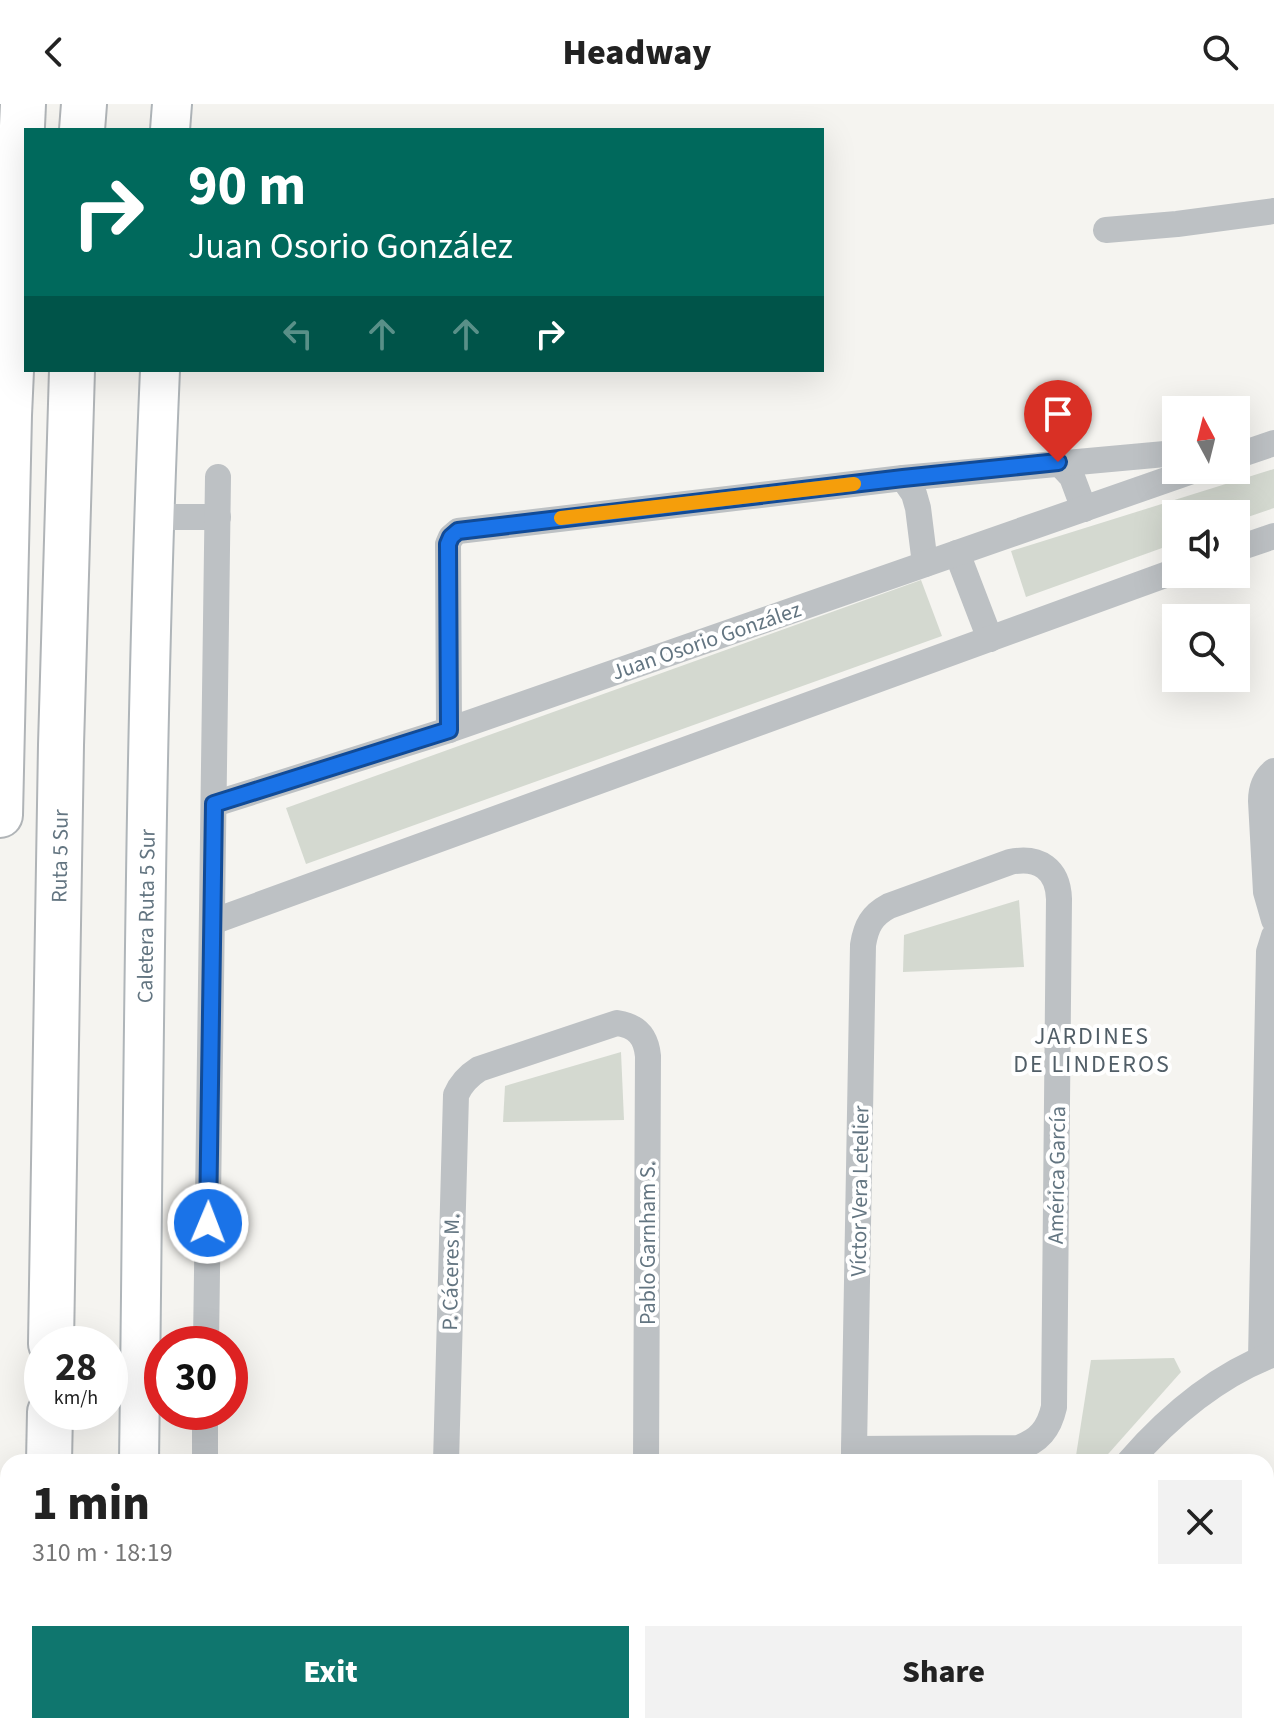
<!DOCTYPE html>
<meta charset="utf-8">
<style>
body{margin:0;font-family:"Source Sans 3",sans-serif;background:#f2f2f2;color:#222;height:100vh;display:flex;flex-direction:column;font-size:30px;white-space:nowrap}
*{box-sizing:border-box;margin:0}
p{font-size:26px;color:#767676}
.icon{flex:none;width:44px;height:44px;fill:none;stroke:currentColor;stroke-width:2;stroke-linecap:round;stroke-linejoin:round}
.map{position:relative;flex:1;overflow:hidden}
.details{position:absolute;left:0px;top:1350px;width:1274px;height:280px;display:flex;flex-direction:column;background:#fff;border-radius:24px 24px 0 0;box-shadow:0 8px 32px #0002}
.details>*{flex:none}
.top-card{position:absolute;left:24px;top:24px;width:800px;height:244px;border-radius:0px;box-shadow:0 8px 32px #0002;background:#00695c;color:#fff;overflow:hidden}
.needle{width:52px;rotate:353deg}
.fabs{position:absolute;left:1162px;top:292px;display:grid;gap:16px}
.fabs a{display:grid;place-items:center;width:88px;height:88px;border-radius:0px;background:#fff;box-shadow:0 8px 32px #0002;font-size:40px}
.speed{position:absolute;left:24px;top:1222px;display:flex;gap:16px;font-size:40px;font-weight:700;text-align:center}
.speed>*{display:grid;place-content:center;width:104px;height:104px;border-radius:50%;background:#fff;box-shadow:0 8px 32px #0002;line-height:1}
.speed small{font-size:20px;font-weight:400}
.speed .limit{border:12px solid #d22;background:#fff;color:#111}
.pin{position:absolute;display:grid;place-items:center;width:68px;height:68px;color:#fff;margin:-82px -34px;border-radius:50% 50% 50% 0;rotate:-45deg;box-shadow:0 0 8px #0007}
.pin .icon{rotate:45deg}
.me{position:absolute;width:88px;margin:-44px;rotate:1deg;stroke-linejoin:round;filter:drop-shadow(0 0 6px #0008)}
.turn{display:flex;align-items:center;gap:28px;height:168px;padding:0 32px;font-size:36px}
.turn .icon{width:104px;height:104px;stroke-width:2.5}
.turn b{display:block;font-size:56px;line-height:68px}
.lanes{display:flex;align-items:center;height:76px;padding:0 32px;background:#0003;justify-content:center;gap:40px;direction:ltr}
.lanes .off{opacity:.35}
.round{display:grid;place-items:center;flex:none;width:84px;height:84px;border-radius:0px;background:#f2f2f2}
.head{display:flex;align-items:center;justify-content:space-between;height:136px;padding:0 32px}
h1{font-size:48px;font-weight:800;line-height:60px}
.cta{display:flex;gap:16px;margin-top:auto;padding:16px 32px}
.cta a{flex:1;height:92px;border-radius:0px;background:#0f766e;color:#fff;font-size:32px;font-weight:800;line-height:92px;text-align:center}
.cta a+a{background:#f2f2f2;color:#222}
header{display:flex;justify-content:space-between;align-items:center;height:104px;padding:0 32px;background:#fff;font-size:36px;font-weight:800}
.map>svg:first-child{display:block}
.green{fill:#d4d9d0}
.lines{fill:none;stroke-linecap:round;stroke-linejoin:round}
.secondary-casing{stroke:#afb5b9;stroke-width:42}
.highway-casing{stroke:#b0b4b7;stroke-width:48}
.street{stroke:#bdc1c4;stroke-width:26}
.secondary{stroke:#fff;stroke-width:38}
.highway{stroke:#fff;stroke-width:44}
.route-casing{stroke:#114b97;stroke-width:20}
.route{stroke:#1a73e8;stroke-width:14}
.slow{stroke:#f59e0b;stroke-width:14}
.labels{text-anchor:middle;stroke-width:8;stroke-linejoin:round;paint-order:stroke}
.street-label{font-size:22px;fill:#637581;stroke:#fff}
.neighbourhood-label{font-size:24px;letter-spacing:2px;fill:#515e67;stroke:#fff}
</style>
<header><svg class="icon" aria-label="back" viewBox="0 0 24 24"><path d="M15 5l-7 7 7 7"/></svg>Headway<svg class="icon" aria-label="search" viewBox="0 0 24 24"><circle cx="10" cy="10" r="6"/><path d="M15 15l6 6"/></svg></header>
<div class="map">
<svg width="1274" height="1630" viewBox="0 0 1274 1630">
<rect width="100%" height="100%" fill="#f5f4f0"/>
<!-- green -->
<g class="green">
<polygon points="1274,365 1274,404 1236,417 1236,410 1176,410 1176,439 1026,493 1011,447"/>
<polygon points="921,476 942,532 306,760 286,704"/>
<polygon points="1019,796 1024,863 903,868 904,831"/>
<polygon points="621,948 624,1016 503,1018 505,982"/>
<polygon points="1174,1254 1181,1268 1101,1358 1075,1358 1091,1256"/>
</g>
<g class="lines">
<!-- secondary casing -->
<g class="secondary-casing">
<g id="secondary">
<polyline points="170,26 172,0"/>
<path id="s1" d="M139 1358C144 994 144 630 160 266"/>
<polyline points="135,1630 135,1622"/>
</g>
</g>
<!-- highway casing -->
<g class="highway-casing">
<g id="highway">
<polyline points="82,26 84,0"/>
<polyline points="0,711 9,311 23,0"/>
<path id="s2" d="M51 1240 61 641 72 266"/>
<polyline points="49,1358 50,1308"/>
<polyline points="44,1630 45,1622"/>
</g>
</g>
<!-- street -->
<g class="street">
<polyline points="1106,126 1177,120 1274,107"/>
<polyline points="1236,352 1274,339"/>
<polyline points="1058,358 1072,373 1084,405"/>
<polyline points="903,374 914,390 918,404 925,460"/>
<polyline points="154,413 218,413"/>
<polyline points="1236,445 1274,432"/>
<polyline points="957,449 990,535"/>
<polyline points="449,626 448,440 451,433 458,427 903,374 1176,349"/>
<path d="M1274 667C1264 675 1261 684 1261 697L1266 788 1274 816"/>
<polyline points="214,700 449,626 1195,366"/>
<polyline points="212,818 1176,467"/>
<polyline points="206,1240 218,373"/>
<polyline points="1261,1255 1269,848 1274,832"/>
<polyline points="205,1358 205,1308"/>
<path d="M446 1358 456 991C461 979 468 972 479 965L617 919C637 922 646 932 648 952L646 1358"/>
<path d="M854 1358V1345L863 841C866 822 872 811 889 802L1010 758C1039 752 1058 765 1059 795L1054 1303C1049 1325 1039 1337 1018 1344L854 1345"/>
<path d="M1129 1358C1169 1312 1216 1272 1274 1250"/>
<polyline points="1083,1622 1085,1630"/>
<polyline points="201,1630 201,1622"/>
</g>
<!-- secondary -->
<use href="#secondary" class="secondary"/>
<!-- highway -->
<use href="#highway" class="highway"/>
</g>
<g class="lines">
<!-- route casing -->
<g class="route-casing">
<polyline id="route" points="208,1119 214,700 449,626 448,440 451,433 458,427 903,374 1058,358"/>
</g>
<!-- route -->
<use href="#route" class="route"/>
<!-- slow -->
<polyline class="slow" points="561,414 854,380"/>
</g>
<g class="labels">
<!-- street labels -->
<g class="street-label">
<text transform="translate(706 536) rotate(-19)" y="8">Juan Osorio González</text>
<text dy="8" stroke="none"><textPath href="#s2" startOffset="488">Ruta 5 Sur</textPath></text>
<text dy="8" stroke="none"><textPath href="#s1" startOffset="546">Caletera Ruta 5 Sur</textPath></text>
<text transform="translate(1056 1071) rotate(-89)" y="8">América García</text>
<text transform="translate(859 1087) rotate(-89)" y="8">Víctor Vera Letelier</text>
<text transform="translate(647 1139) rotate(-90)" y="8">Pablo Garnham S.</text>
<text transform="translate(450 1168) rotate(-89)" y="8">P. Cáceres M.</text>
</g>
<!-- neighbourhood labels -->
<g class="neighbourhood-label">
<text x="1092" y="940">JARDINES<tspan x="1092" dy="28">DE LINDEROS</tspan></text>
</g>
</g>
</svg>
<div class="fabs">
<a><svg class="needle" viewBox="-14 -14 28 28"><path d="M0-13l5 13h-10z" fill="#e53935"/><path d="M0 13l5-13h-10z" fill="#767676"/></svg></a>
<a><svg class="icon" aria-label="sound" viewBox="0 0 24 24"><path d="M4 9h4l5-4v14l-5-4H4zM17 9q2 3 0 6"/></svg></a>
<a><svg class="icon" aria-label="search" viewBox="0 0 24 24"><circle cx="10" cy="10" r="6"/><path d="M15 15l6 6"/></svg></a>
</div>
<div class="speed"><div>28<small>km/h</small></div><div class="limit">30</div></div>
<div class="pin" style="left:1058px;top:358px;background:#d93025"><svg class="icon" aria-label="arrive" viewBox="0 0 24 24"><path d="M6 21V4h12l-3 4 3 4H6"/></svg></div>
<svg class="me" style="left:208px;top:1119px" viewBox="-20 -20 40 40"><circle r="17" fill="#1a73e8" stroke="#fff" stroke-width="3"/><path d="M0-11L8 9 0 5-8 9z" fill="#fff"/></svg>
<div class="top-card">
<div class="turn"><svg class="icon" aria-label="right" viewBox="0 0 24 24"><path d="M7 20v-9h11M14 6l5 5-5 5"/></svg><div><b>90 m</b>Juan Osorio González</div></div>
<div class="lanes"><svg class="icon off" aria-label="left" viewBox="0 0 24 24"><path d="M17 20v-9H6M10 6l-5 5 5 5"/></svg><svg class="icon off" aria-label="ahead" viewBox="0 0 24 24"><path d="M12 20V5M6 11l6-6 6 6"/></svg><svg class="icon off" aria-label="ahead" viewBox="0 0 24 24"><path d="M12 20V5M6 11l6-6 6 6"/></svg><svg class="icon" aria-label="right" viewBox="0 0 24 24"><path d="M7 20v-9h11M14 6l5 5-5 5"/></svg></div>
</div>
<section class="details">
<div class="head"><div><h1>1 min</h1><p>310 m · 18:19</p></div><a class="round"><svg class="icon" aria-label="close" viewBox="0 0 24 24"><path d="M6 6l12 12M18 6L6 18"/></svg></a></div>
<div class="cta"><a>Exit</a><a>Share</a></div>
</section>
</div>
